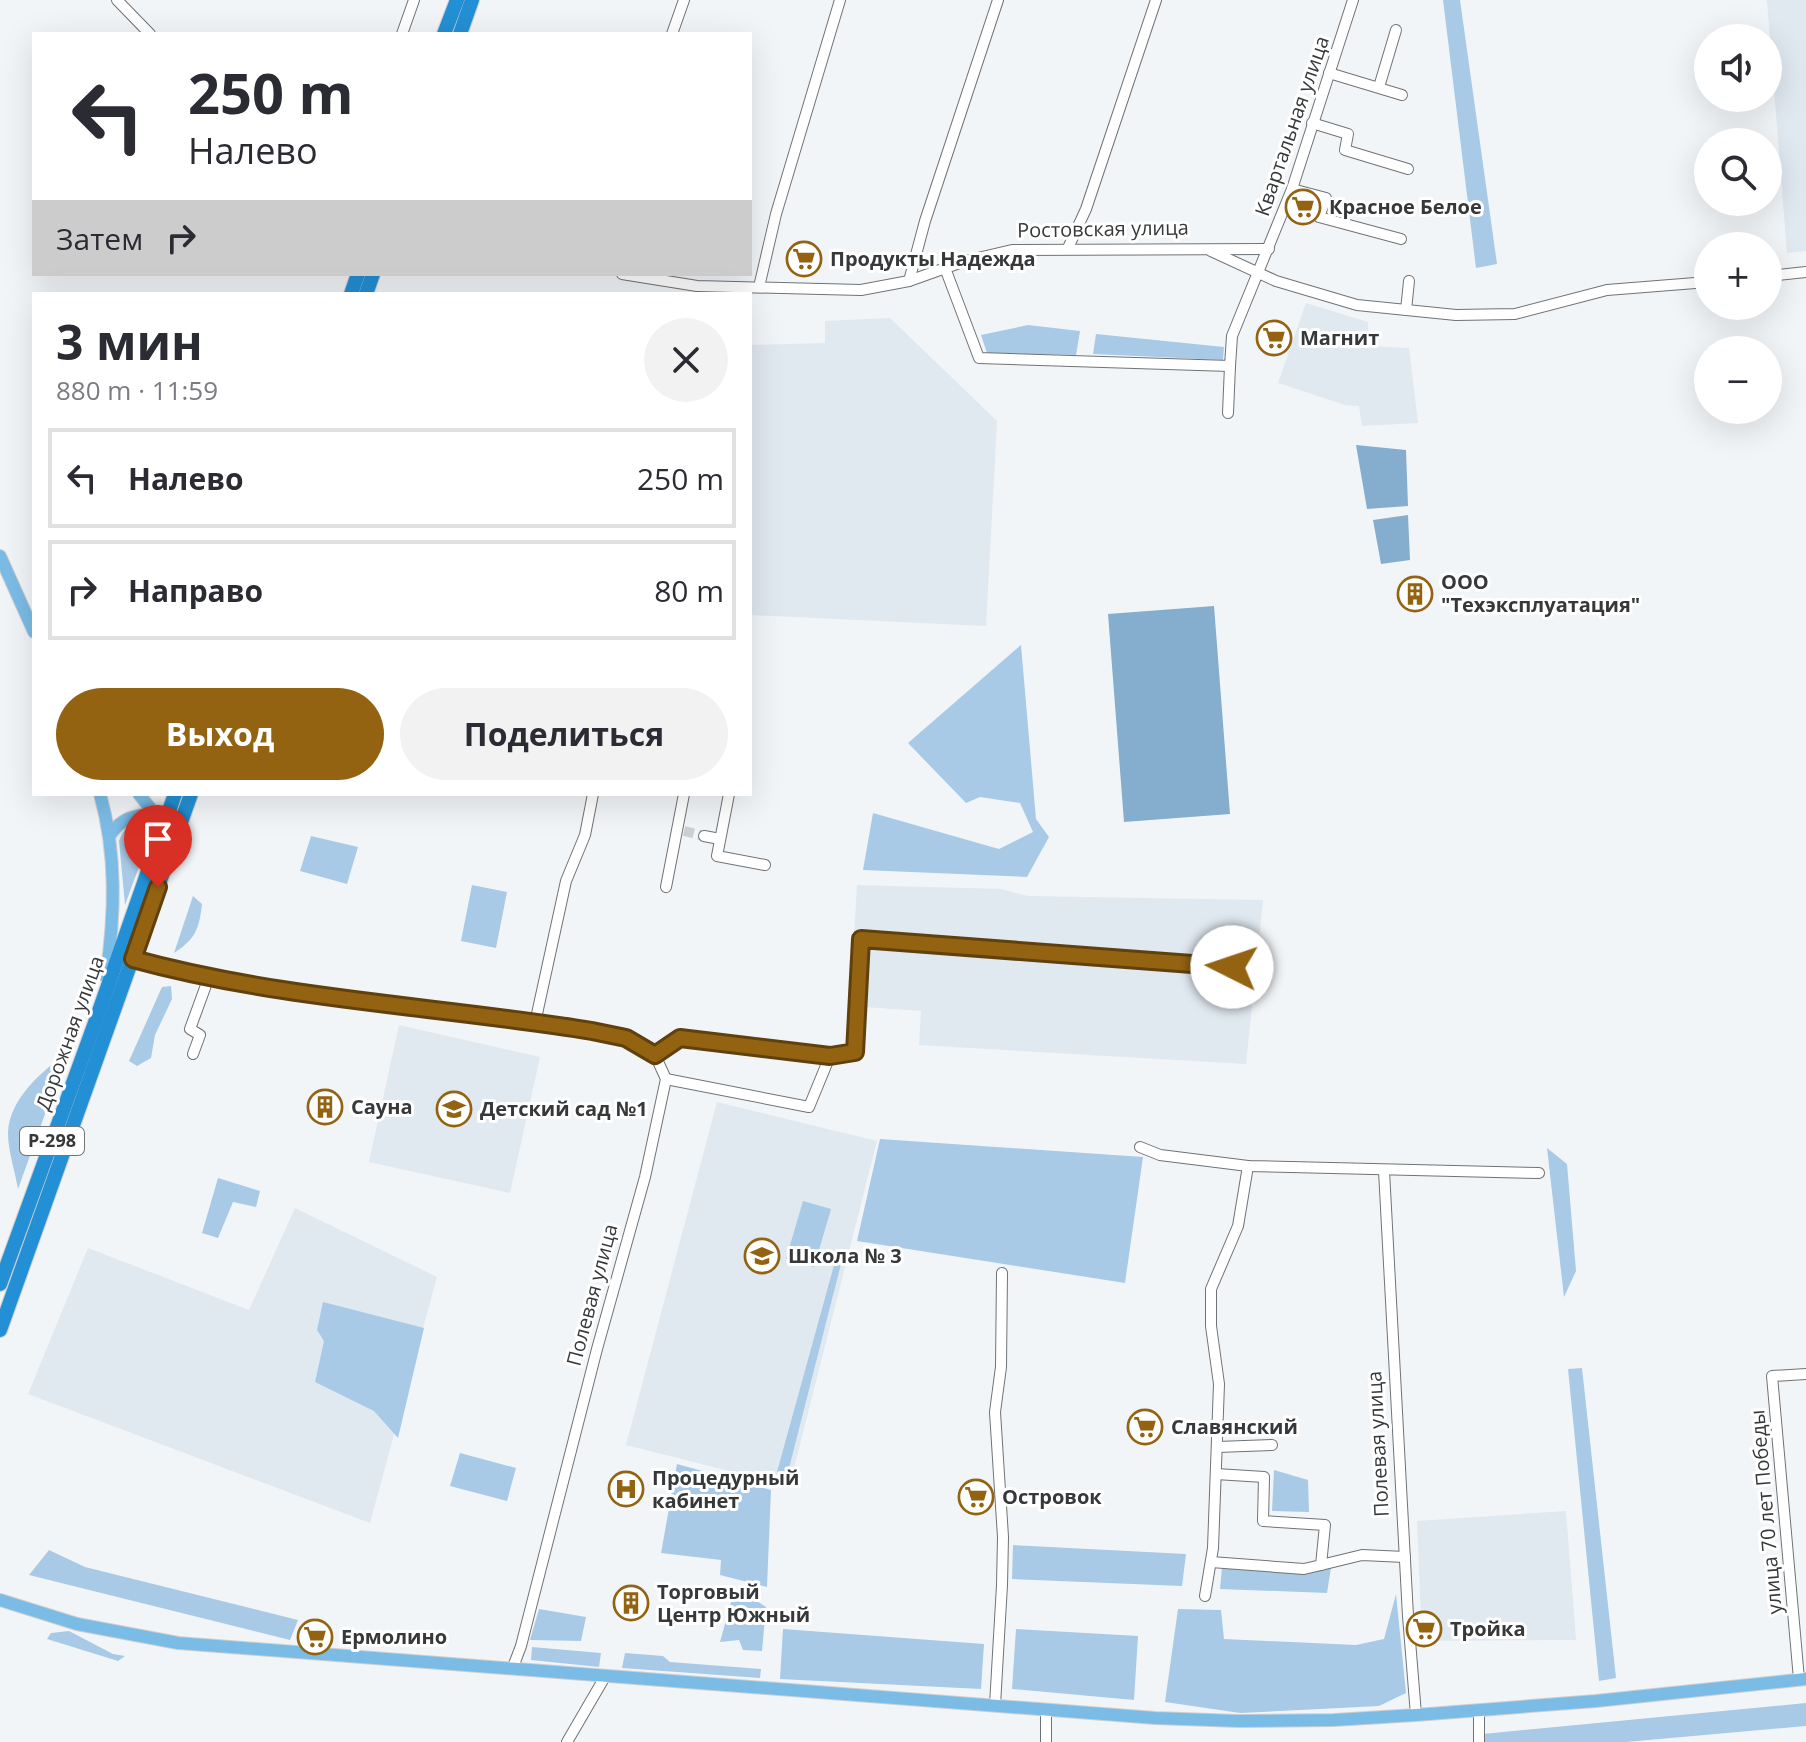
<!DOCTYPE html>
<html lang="ru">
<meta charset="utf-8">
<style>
body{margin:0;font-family:"Open Sans",sans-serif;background:#f2f2f3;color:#2b2b33;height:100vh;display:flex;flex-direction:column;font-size:30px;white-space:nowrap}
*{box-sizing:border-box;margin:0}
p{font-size:26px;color:#7c7c81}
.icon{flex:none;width:44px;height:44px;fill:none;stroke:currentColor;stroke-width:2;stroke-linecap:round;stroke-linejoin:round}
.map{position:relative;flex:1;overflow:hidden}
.sheet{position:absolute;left:32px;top:292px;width:720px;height:504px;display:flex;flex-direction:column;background:#fff;border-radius:0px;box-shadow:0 8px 32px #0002}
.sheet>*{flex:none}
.hud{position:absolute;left:32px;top:32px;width:720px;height:244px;border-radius:0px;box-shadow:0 8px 32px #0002;background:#fff;color:#2b2b33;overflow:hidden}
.tools{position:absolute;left:1694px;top:24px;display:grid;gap:16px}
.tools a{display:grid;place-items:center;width:88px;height:88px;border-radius:50%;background:#fff;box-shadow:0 8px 32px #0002;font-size:40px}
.pin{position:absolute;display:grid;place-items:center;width:68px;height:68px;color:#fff;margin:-82px -34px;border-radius:50% 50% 50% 0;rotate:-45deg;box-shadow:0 0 8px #0007}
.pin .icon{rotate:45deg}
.me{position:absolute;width:88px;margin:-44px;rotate:274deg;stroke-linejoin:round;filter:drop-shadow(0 0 6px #0008)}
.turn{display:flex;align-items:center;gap:28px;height:168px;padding:0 24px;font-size:36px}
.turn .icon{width:104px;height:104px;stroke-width:2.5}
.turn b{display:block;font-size:56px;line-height:68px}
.then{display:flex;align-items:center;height:76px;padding:0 24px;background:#0003;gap:16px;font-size:30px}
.round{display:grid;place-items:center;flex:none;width:84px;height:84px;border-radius:42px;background:#f2f2f3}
.headline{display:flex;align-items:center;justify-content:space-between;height:136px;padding:0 24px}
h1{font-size:48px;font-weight:700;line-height:60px}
.cta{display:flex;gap:16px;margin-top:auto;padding:16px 24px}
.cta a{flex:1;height:92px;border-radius:48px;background:#936312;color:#fff;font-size:32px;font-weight:700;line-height:92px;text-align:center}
.cta a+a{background:#f2f2f3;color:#2b2b33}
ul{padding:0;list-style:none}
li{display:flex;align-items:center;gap:24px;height:100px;margin:0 16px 12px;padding:0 8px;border:4px solid #e1e1e2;border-radius:0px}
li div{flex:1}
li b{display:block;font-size:30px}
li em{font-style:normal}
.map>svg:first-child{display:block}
.built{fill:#e0e8f0}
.green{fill:#a8cae6}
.water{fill:#85adcd}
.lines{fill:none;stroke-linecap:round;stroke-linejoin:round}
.minor-tunnel{stroke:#cdcfd2;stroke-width:10;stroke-dasharray:10 5;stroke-linecap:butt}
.minor-casing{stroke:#707375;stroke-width:12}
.major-casing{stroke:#cfcfcf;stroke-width:14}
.highway-casing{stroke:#cfcfcf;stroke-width:16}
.minor{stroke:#fff;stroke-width:10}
.major{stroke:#7bbce6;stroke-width:12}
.highway{stroke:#2390d5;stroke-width:14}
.route-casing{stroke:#60400c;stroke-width:20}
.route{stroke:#936312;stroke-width:14}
.labels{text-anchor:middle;stroke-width:6;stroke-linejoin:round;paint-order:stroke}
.shield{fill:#fff;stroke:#737474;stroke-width:2}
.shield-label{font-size:18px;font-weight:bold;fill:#373839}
.street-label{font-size:20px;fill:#373839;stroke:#fff}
.poi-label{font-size:20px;font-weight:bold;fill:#373839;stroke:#fff;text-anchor:start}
</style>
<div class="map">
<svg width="1806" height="1742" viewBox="0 0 1806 1742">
<rect width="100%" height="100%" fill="#f2f5f8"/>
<!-- built -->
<g class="built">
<polygon points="1767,0 1806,0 1806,251 1787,253"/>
<polygon points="1306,303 1368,322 1369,346 1409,348 1418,423 1362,426 1359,406 1345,405 1278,383"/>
<polygon points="890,318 997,421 986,626 750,615 750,338 753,345 825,343 825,321"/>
<polygon points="857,885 1001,889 1028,896 1263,900 1246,1064 919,1045 921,1011 850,1006"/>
<polygon points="399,1025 540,1057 510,1193 369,1162"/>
<polygon points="717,1102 877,1141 792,1476 777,1483 626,1445"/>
<polygon points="295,1208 437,1277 370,1523 28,1394 88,1248 249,1310"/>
<polygon points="1566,1511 1576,1640 1422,1641 1417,1521"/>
</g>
<!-- green -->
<g class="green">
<polygon points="1443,0 1460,0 1497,264 1476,268"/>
<polygon points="1028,325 1080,331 1076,355 987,353 981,335"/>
<polygon points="1096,334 1224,347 1223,360 1093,354"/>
<polygon points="1021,645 1036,819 1049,837 1027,877 863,870 873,813 999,849 1033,832 1020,803 980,797 966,803 908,743"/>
<path d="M137 823 146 824 151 834 125 905 119 841C123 831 127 825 137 823Z"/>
<polygon points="311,836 358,847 347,884 300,871"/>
<polygon points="472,885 507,892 496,948 461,941"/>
<path d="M193 896 202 904C199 930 195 939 174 953Z"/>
<polygon points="171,986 172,999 155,1035 151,1058 137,1066 129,1061 162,987"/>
<path d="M67 1053 18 1189C15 1171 8 1151 8 1133 9 1099 42 1071 67 1053Z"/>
<polygon points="880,1139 1143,1157 1125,1283 857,1241"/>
<polygon points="1547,1148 1567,1164 1576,1271 1564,1297"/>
<polygon points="218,1178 260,1191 256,1207 233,1202 218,1238 202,1233"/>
<polygon points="803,1201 831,1209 814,1267 786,1259"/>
<polygon points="836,1258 842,1260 787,1476 777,1472"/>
<polygon points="323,1302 424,1328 398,1438 374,1411 315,1382 324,1341 317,1330"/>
<polygon points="1582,1368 1616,1678 1599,1681 1568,1369"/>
<polygon points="460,1453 516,1468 507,1501 450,1486"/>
<polygon points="677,1464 771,1490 767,1587 720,1575 721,1560 661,1553"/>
<polygon points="1274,1470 1308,1480 1309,1512 1272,1511"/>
<polygon points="1013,1545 1186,1554 1182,1586 1012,1579"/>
<polygon points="49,1550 85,1567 298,1620 290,1640 29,1575"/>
<polygon points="1222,1568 1308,1573 1331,1568 1327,1593 1220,1589"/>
<polygon points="1396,1594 1406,1693 1379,1706 1240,1713 1165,1702 1178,1609 1221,1610 1224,1639 1356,1645 1384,1639"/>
<polygon points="733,1595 754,1599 766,1607 762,1651 743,1650 739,1640 720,1642"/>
<polygon points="539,1609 586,1617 581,1641 530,1640"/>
<polygon points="783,1629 984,1644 981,1689 780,1679"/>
<polygon points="1016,1629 1138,1636 1134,1700 1012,1689"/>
<polygon points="69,1631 113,1654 125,1656 118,1661 47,1639 51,1633"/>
<polygon points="532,1647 601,1653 599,1667 531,1660"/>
<polygon points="625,1653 663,1656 670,1662 761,1669 760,1678 622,1668"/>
<polygon points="1806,1703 1806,1726 1626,1742 1483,1742 1483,1734"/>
</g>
<!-- water -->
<g class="water">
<polygon points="1356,445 1406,450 1408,506 1367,509"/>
<polygon points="1408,515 1410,560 1381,564 1373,520"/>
<polygon points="1214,606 1230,814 1124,822 1108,614"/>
</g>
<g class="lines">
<!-- minor-tunnel -->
<polyline class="minor-tunnel" points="684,831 704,836"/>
<!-- minor casing -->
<g class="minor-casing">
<g id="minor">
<polyline points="117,0 150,34"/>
<polyline points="402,34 414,0"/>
<polyline points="672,34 684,0"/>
<polyline points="1329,73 1402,95"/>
<polyline points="1379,87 1396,30"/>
<polyline points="1312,123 1348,134 1345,150 1408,169"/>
<polyline points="1292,189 1326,198 1319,217 1401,239"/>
<polyline points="1068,248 1086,209 1156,0"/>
<polyline points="1211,251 1276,281 1357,305 1456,315 1515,314 1607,290 1708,282"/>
<polyline points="945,268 979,358 1230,366 1232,336 1292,189 1353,0"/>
<polyline points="622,274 697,286 861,290 909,281 965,261 1012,250 1269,249"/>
<polyline points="1768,276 1806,272"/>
<polyline points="909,281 925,221 998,0"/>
<polyline points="759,287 776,214 840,0"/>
<polyline points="1406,310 1409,281"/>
<polyline points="1228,413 1230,366"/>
<polyline points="729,794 717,856 765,865"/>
<polyline points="704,836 720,839"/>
<polyline points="666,887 684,794"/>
<path d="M133 959C283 1000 439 1006 592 1031L626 1038 655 1055 666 1079 645 1177 597 1349 521 1646 513 1667"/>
<polyline points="535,1023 566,881 585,835 593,794"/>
<polyline points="193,1054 200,1035 190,1029 209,977"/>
<polyline points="655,1055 680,1038 830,1056 855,1052 861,939 1232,967"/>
<polyline points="666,1079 809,1107 830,1056"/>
<polyline points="1140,1147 1160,1155 1248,1166 1539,1173"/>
<polyline points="1384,1171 1408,1616 1416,1715"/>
<polyline points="1217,1447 1272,1445"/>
<polyline points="1211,1562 1304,1569 1321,1565 1325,1525 1263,1521 1264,1477 1216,1474"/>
<polyline points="1321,1565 1362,1555 1405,1557"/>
<polyline points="1205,1596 1213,1548 1219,1384 1211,1326 1211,1289 1238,1226 1248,1166"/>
<polyline points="1799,1679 1772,1376 1806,1374"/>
<polyline points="995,1705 1002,1585 1003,1537 995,1412 1001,1367 1002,1273"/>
<polyline points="1046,1709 1046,1742"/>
<polyline points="567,1742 606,1675"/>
<polyline points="1479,1742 1479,1710"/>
</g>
</g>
<!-- major casing -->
<g class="major-casing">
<g id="major">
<polyline points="0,556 34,632"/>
<path d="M100 794C117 855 115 915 106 977"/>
<polyline points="139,794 164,826 172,848"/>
<path d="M110 835C122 817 134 816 155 813"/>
<polyline points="0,1600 77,1624 178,1643 1155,1718 1238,1721 1334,1720 1416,1715 1596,1701 1806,1679"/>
</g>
</g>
<!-- highway casing -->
<g class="highway-casing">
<g id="highway">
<polyline points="444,34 457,0"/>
<polyline points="460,34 472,0"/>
<polyline points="351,294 358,274"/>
<polyline points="366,294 373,274"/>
<polyline points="0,1284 96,1020 175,794"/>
<polyline points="0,1330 191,794"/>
</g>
</g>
<!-- minor -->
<use href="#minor" class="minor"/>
<!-- major -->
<use href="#major" class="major"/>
<!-- highway -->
<use href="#highway" class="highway"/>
</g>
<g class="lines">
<!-- route casing -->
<g class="route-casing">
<path id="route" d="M158 887 133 959C283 1000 439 1006 592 1031L626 1038 655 1055 680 1038 830 1056 855 1052 861 939 1232 967"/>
</g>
<!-- route -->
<use href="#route" class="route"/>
</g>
<!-- icons -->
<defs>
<g id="supermarket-ring" transform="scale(1.8)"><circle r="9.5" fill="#fff" stroke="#936312" stroke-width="1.5"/><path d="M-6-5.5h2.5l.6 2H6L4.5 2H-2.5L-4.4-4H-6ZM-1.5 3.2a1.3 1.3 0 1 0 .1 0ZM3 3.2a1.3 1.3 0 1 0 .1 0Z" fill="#936312"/></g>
<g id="building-ring" transform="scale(1.8)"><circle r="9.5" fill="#fff" stroke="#936312" stroke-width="1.5"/><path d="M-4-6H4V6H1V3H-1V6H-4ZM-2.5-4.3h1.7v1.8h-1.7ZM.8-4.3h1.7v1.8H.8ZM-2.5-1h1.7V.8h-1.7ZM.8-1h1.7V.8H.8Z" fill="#936312"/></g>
<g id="school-ring" transform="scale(1.8)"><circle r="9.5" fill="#fff" stroke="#936312" stroke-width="1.5"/><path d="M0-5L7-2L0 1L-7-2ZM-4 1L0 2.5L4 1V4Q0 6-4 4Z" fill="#936312"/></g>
<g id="hospital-ring" transform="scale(1.8)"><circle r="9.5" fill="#fff" stroke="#936312" stroke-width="1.5"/><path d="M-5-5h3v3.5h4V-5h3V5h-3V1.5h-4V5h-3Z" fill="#936312"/></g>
</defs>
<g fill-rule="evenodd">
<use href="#supermarket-ring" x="1303" y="207"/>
<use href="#supermarket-ring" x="804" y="259"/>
<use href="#supermarket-ring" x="1274" y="338"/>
<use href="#building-ring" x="1415" y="594"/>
<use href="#building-ring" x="325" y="1107"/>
<use href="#school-ring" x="454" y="1109"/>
<use href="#school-ring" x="762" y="1256"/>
<use href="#supermarket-ring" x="1145" y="1427"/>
<use href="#hospital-ring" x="626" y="1489"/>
<use href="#supermarket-ring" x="976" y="1497"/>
<use href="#building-ring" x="631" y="1603"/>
<use href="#supermarket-ring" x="1424" y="1629"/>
<use href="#supermarket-ring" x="315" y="1637"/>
</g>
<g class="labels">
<!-- shield labels -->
<rect class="shield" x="20" y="1127" width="64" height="28" rx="6"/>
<g class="shield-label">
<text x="52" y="1147">Р-298</text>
</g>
<!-- street labels -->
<g class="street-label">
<text transform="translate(1292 126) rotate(-71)" y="7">Квартальная улица</text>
<text transform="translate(1103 229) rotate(-1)" y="7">Ростовская улица</text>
<text transform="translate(70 1033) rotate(-70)" y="7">Дорожная улица</text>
<text transform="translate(592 1295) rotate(-75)" y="7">Полевая улица</text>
<text transform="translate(1378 1444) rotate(-93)" y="7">Полевая улица</text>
<text transform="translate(1766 1512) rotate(-95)" y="7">улица 70 лет Победы</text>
</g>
<!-- poi labels -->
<g class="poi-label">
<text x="1329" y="214">Красное Белое</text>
<text x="830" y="266">Продукты Надежда</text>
<text x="1300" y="345">Магнит</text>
<text x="1441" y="589">ООО<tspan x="1441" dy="23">"Техэксплуатация"</tspan></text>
<text x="351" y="1114">Сауна</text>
<text x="480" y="1116">Детский сад №1</text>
<text x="788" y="1263">Школа № 3</text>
<text x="1171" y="1434">Славянский</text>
<text x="652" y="1485">Процедурный<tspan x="652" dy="23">кабинет</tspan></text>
<text x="1002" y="1504">Островок</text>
<text x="657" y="1599">Торговый<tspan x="657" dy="23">Центр Южный</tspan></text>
<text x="1450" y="1636">Тройка</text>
<text x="341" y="1644">Ермолино</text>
</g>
</g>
</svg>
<div class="tools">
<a><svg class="icon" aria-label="sound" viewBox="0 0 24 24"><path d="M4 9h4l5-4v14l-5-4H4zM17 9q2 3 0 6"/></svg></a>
<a><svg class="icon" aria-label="search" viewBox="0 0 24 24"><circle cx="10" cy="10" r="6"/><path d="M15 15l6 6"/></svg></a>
<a>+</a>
<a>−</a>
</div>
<div class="pin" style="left:158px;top:887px;background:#d93025"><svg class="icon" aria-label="arrive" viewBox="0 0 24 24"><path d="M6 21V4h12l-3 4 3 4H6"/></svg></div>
<svg class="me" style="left:1232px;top:967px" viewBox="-20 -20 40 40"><circle r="19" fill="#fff"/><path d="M0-13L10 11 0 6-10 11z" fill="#936312"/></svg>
<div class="hud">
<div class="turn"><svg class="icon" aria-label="left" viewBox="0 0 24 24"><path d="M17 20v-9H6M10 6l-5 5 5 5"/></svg><div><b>250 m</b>Налево</div></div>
<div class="then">Затем<svg class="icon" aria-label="right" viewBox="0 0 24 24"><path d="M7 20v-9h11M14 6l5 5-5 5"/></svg></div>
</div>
<section class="sheet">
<div class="headline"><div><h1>3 мин</h1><p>880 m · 11:59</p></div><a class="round"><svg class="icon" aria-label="close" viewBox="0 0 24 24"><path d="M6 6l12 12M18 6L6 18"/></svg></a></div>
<ul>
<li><svg class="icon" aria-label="left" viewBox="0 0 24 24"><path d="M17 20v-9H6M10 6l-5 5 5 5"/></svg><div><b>Налево</b></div><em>250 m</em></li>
<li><svg class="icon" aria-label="right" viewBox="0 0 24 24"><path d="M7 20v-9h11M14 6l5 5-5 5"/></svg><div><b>Направо</b></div><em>80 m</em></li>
</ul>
<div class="cta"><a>Выход</a><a>Поделиться</a></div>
</section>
</div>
